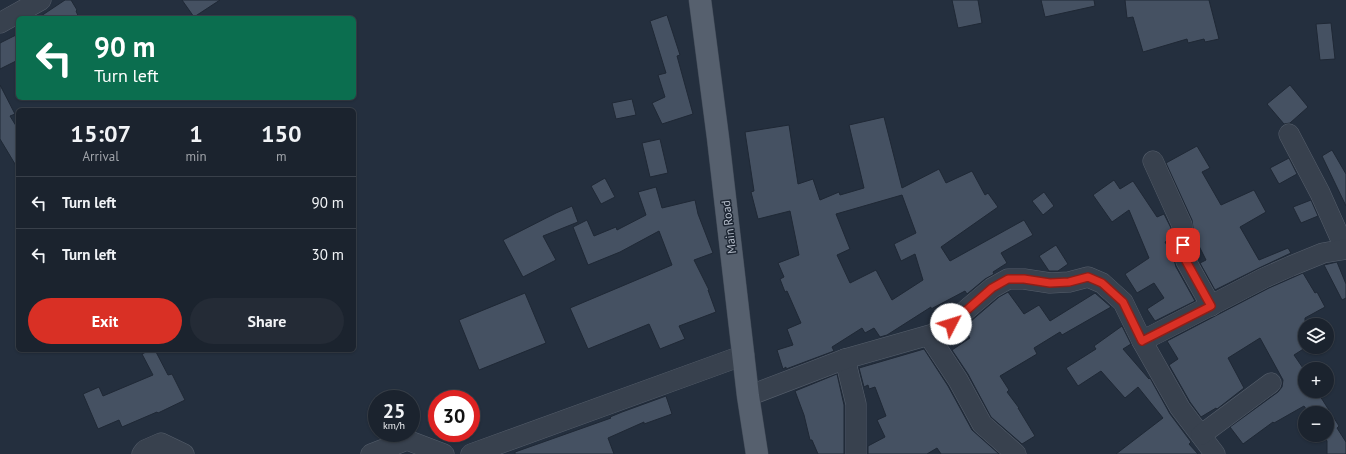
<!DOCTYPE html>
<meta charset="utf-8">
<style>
body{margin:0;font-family:"PT Sans",sans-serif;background:#242b36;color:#f1f3f6;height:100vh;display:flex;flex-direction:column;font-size:15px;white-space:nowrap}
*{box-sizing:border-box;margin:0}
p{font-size:13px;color:#a0a4aa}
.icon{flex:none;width:22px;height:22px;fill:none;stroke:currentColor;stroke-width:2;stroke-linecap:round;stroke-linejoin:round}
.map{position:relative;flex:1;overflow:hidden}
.drawer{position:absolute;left:16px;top:108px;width:340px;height:244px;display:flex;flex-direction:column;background:#1b232e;border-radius:6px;box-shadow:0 1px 3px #0004,0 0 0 1px #39404a}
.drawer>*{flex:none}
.banner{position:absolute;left:16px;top:16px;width:340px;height:84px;border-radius:6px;box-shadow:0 1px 3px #0004,0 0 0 1px #39404a;background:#0b6e4f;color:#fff;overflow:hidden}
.tools{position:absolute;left:1298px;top:318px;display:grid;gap:8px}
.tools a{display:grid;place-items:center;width:36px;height:36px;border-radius:50%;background:#1b232e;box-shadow:0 1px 3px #0004,0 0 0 1px #39404a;font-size:20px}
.speed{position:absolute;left:368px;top:390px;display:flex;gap:8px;font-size:20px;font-weight:700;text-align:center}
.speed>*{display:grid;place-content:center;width:52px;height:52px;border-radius:50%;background:#1b232e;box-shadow:0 1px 3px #0004,0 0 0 1px #39404a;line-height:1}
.speed small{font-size:10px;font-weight:400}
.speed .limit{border:6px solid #d22;background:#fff;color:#111}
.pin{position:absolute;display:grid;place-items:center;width:34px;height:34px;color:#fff;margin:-17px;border-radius:8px;box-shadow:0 2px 6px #0006}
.me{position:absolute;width:44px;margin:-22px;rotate:50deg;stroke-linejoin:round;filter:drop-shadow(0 0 3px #0008)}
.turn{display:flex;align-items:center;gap:14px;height:84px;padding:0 12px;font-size:18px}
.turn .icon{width:52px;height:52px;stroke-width:2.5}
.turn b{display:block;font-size:28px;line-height:34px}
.eta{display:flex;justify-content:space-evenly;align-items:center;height:68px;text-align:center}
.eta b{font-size:24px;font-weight:600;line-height:28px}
.cta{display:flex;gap:8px;margin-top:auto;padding:8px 12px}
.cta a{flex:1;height:46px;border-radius:24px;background:#d93025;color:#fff;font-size:16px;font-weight:600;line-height:46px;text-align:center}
.cta a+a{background:#242b36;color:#f1f3f6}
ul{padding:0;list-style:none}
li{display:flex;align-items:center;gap:12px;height:52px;padding:0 12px;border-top:1px solid #39404a}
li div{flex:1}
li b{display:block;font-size:15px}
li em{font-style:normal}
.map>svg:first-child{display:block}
.building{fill:#455162;stroke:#1f2835;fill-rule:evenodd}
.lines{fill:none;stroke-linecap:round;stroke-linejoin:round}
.minor-casing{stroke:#565f6c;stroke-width:21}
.major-casing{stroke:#414a57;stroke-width:23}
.minor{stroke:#38414e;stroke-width:20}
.major{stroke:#56606e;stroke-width:22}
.route-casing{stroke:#8d1f18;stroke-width:10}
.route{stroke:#d93025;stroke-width:7}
.labels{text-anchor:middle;stroke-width:3;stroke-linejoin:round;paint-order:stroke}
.street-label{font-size:12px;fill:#b4bcc9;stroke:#1d2633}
</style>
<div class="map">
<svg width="1346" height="454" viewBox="0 0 1346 454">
<rect width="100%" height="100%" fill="#242f3e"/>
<!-- building -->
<g class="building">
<polygon points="65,0 71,0 77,10 76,11 79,18 38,18"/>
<polygon points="182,0 220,0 194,17"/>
<polygon points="952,0 978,0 982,23 958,28"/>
<polygon points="1041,0 1094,0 1095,6 1045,17"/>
<polygon points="1125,0 1209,0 1219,39 1205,42 1204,39 1188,43 1187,39 1143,52 1133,17 1127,18"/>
<polygon points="667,15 680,55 677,56 693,114 662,124 652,103 665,97 658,75 666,73 650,21"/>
<polygon points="1331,23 1335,59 1320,60 1316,24"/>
<polygon points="18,34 18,60 0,69 0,43"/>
<polygon points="0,85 15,114 10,116 18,129 18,169 0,139"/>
<polygon points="1290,85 1308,107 1290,123 1284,124 1267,104"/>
<polygon points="632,99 636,115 616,119 612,103"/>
<path d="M884 117 902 188 939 169 946 183 972 171 985 195 988 193 998 207 941 247 950 261 1024 220 1033 235 1001 253 1007 263 993 272 994 274 985 279 967 294 965 291 931 309V307L887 335 880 337 874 328 865 333 862 328 832 347 834 351 786 369V367L783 369 777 350 793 345 787 329 801 323 787 291 785 292 780 279 784 277 778 263 799 255 790 211 758 219 751 192 754 191 745 132 789 125 798 184 813 179 820 200 839 192 840 195 864 188 849 125ZM902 195 916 233 894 244 901 261 915 254 923 280 892 300 876 270 850 283 837 255 850 249 836 214Z"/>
<polygon points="660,139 668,173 650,177 642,143"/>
<polygon points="1197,146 1210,168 1202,172 1221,205 1254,190 1266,212 1240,227 1259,260 1288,248 1291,253 1259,268 1215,290 1200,263 1206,260 1194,236 1192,220 1166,163"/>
<polygon points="1332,150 1346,174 1346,206 1322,156"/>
<polygon points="1289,158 1297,174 1279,184 1270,168"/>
<polygon points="605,178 615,197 601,204 591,186"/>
<polygon points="1114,180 1120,189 1133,181 1157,217 1164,214 1171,228 1171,239 1165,242 1173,256 1176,267 1195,301 1155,321 1147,309 1164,298 1154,283 1137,293 1125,274 1149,258 1129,210 1112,222 1093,195"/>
<polygon points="656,187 662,208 695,200 698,214 713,253 694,260 709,290 708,290 716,312 679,326 685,339 660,349 649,324 588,349 570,308 672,265 659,231 620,252 588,265 573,227 587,220 594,236 616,227 617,230 646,215 638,192"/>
<polygon points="1044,192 1054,206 1043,215 1032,201"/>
<polygon points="1311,200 1318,216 1301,223 1293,207"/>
<polygon points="572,206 578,222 543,236 556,260 523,277 503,240 556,213"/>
<polygon points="1056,245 1068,264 1058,271 1049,271 1039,256"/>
<polygon points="1337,262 1346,284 1346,298 1342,300 1324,265"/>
<polygon points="1303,273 1315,293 1317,292 1325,307 1305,318 1305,348 1294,355 1305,371 1305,391 1329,391 1320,396 1339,426 1337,428 1346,442 1346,454 1327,454 1327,441 1323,435 1327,435 1327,413 1309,413 1304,406 1274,423 1273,422 1243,444 1230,427 1278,392 1282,387 1283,380 1260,338 1228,358 1244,388 1217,409 1216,408 1201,417 1190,402 1169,365 1178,359 1167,341 1269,288"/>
<polygon points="1008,292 1024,314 1039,305 1050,321 1095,293 1111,307 1062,335 1060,332 1034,348 1037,354 1000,376 1009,390 1007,392 1019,408 1018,408 1035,436 1022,444 991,417 968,374 952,350 970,338 963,328 999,297"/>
<polygon points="525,293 546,343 479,370 459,320"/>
<polygon points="1122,326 1131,344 1123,349 1149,379 1150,378 1170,414 1191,442 1189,444 1198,454 1116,454 1163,418 1138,387 1125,398 1101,371 1078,386 1066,368 1096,349 1094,346"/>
<polygon points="924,349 948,386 972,430 999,454 941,454 937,448 927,454 868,454 868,446 885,437 877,420 886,416 875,387 869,389 868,385 864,387 859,368"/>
<polygon points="150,350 155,350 168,375 172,374 185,400 158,413 157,412 122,427 119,420 98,429 83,394 99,387 103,396 153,375 142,354"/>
<polygon points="837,374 844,405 844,454 818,454 812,440 810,440 804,415 795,391"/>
<polygon points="666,396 672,414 644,424 644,422 608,438 614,454 515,454 515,452 611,418 610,417 622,412"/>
</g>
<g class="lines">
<!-- minor casing -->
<g class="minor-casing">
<g id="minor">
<polyline points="0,23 41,0"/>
<polyline points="1289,134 1320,193 1345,249"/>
<polyline points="1153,161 1182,225 1183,245 1186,261 1211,306"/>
<polyline points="929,336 958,380 982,424 1016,454"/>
<polyline points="1142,341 1264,278 1291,266 1323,253 1346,249"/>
<polyline points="845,359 856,404 856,454"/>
<polyline points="748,396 845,359 940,332 992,288 1008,279 1024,279 1050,283 1069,282 1088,277 1102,283 1123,302 1142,341 1180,408 1215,454"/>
<polyline points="1201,435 1271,383"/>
<polyline points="142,454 145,450 161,443 184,454"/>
<polyline points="371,454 407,440 444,454"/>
<polyline points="471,454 744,355"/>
</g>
</g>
<!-- major casing -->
<g class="major-casing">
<polyline id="major" points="700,0 718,138 748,396 757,454"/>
</g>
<!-- minor -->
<use href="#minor" class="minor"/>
<!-- major -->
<use href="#major" class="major"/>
</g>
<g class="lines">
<!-- route casing -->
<g class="route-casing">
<polyline id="route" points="951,324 992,288 1008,279 1024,279 1050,283 1069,282 1088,277 1102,283 1123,302 1142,341 1211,306 1186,261 1183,245"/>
</g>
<!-- route -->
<use href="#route" class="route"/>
</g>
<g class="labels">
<!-- street labels -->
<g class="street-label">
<text transform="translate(729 227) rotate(-97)" y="4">Main Road</text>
</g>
</g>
</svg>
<div class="tools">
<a><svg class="icon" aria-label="layers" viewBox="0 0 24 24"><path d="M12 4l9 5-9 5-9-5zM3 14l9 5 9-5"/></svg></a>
<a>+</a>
<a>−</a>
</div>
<div class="speed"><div>25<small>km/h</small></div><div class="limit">30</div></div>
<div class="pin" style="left:1183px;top:245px;background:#d93025"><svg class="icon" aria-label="arrive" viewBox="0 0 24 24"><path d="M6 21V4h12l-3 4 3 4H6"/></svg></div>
<svg class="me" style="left:951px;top:324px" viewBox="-20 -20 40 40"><circle r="19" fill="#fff"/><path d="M0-13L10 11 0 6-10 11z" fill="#d93025"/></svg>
<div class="banner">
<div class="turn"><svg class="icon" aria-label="left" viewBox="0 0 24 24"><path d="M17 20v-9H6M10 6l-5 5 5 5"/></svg><div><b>90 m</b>Turn left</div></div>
</div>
<section class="drawer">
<div class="eta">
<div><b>15:07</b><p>Arrival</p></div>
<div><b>1</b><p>min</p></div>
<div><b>150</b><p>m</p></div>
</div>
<ul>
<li><svg class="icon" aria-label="left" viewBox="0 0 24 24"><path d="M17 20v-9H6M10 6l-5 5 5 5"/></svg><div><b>Turn left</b></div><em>90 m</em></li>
<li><svg class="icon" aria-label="left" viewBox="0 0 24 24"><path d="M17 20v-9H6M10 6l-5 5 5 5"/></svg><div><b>Turn left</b></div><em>30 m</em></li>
</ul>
<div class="cta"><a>Exit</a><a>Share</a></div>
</section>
</div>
